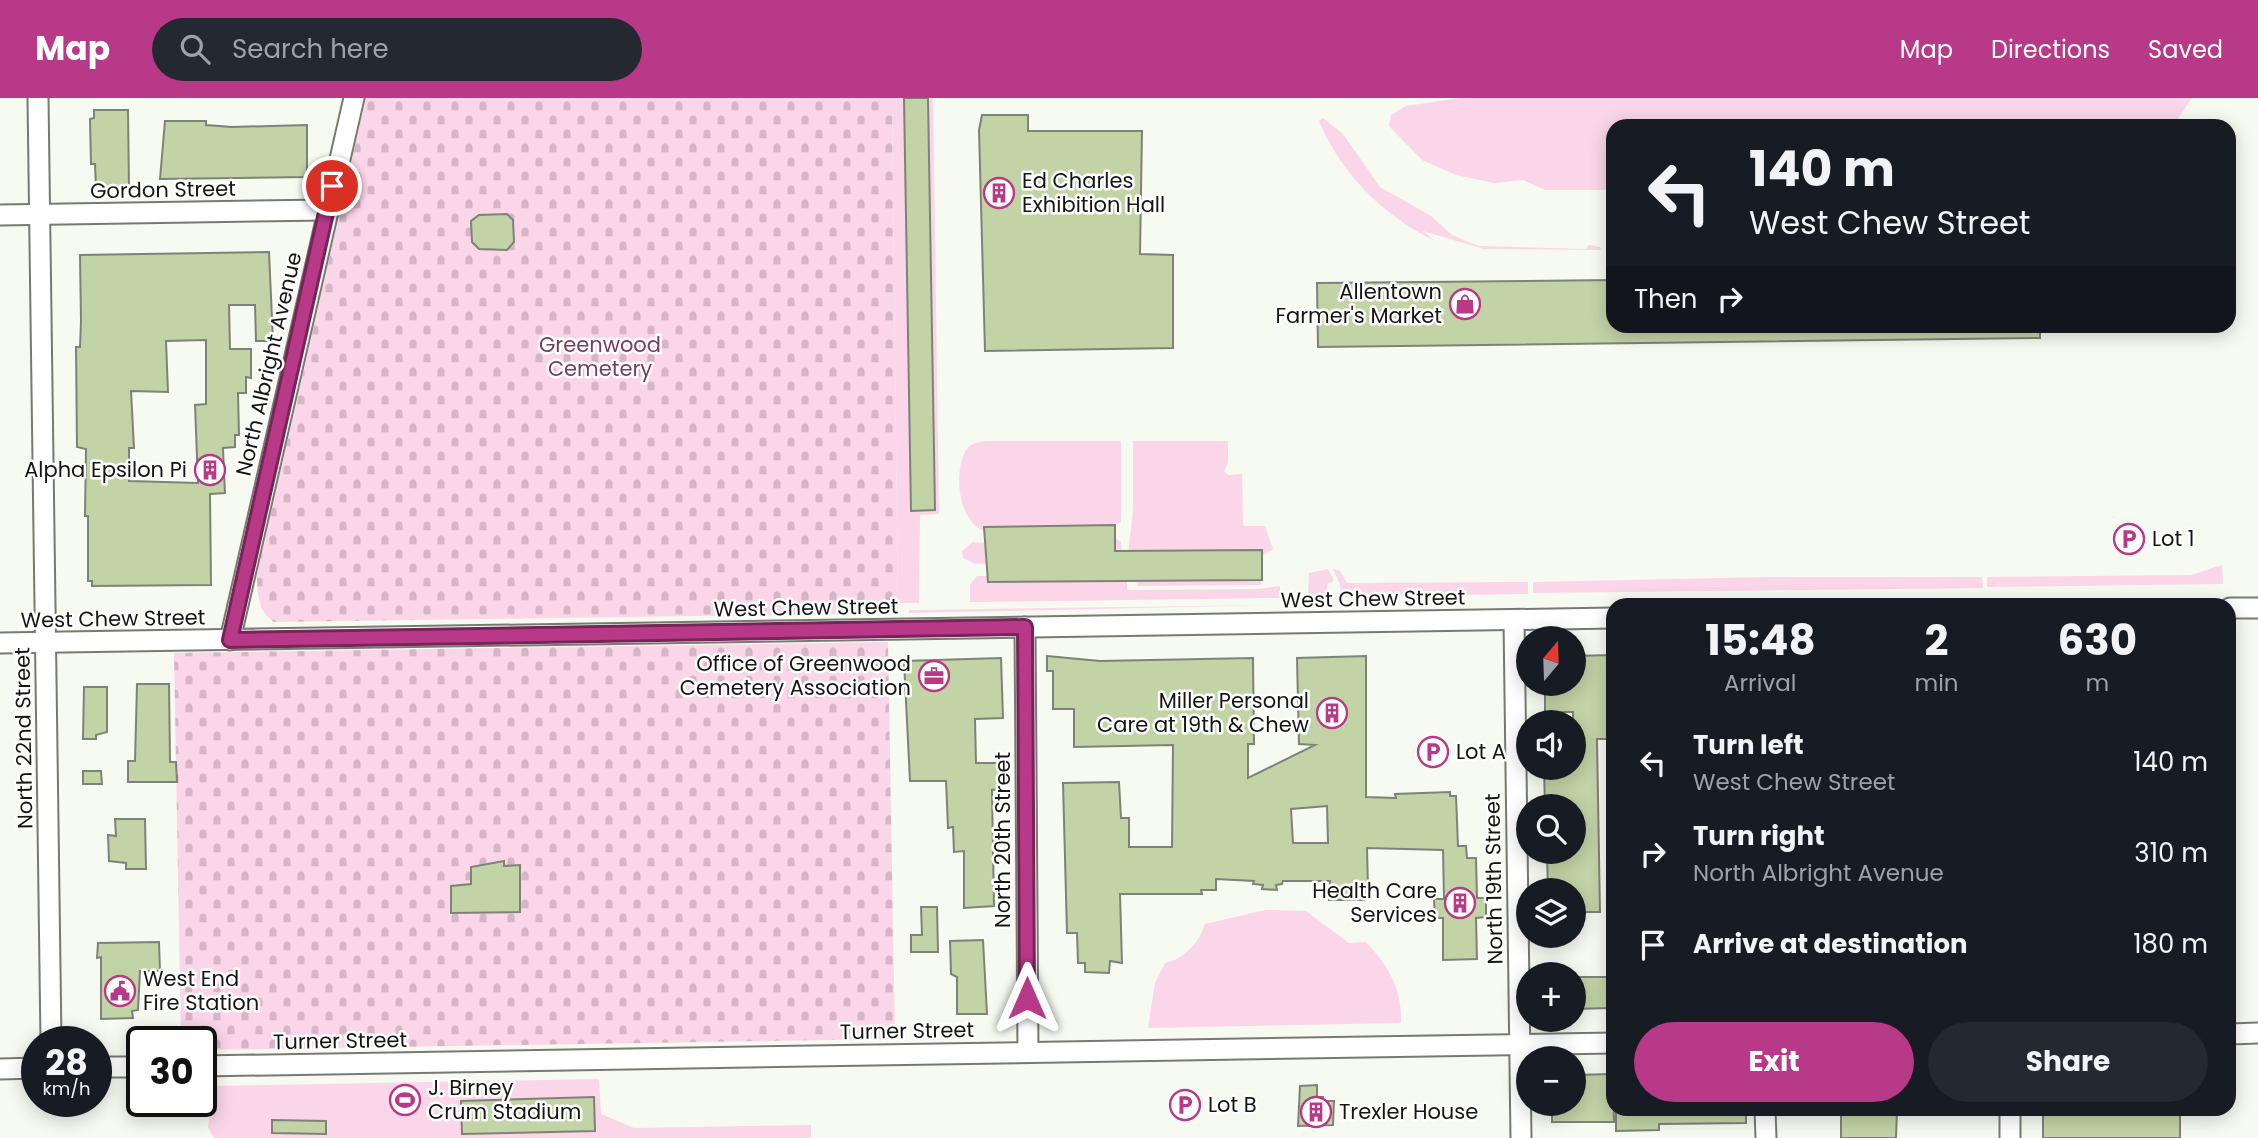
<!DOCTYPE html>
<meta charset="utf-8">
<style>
body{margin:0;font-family:Poppins,sans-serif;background:#242831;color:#f1f3f6;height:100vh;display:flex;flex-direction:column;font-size:26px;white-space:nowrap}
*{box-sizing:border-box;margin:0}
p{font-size:23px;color:#9ea1a6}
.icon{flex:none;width:38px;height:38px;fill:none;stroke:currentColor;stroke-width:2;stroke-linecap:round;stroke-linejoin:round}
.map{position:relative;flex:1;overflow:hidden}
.side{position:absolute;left:1606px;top:500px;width:630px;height:518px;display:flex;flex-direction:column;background:#171b24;border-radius:21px;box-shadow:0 4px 18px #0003}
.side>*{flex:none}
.top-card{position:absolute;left:1606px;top:21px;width:630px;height:214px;border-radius:21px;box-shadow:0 4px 18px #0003;background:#171b24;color:#f1f3f6;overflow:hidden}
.needle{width:46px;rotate:19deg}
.buttons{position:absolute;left:1516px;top:528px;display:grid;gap:14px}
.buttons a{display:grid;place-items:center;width:70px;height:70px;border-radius:50%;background:#171b24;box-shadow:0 4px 18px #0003;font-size:35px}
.speed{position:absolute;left:21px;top:928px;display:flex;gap:14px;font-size:35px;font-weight:700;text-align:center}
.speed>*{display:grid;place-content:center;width:91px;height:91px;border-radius:50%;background:#171b24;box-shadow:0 4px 18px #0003;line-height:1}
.speed small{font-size:18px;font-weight:400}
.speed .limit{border:4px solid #111;border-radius:10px;background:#fff;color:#111}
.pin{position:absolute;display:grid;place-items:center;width:60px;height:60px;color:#fff;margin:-30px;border:4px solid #fff;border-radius:50%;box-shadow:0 2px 7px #0007}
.me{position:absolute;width:77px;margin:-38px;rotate:0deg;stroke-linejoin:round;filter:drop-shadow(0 0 5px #0008)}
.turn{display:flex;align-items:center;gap:24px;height:147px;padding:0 28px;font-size:32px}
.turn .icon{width:91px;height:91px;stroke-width:2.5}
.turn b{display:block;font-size:49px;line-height:60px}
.then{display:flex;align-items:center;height:66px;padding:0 28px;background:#0003;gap:14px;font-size:26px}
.eta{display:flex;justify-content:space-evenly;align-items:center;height:119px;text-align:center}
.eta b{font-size:42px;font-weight:700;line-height:49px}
.action{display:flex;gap:14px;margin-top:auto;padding:14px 28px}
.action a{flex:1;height:80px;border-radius:42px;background:#b73987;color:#fff;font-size:28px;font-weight:700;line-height:80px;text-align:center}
.action a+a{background:#242831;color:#f1f3f6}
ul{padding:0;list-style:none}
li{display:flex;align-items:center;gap:21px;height:91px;padding:0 28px}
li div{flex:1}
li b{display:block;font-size:26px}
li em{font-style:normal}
header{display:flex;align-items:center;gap:42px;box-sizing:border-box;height:98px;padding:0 35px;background:#b73987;color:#fff}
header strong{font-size:33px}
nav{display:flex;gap:38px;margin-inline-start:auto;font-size:24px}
.search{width:490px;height:63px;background:#242831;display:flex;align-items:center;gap:18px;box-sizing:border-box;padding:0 24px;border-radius:38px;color:#9ea1a6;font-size:26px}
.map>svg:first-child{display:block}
.green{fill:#fbd5e8}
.cemetery{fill:url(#cemetery-stones)}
.building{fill:#c2d3a6;stroke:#7f827a;stroke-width:2;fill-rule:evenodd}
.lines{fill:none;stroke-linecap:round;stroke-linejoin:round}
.minor-casing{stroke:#777a72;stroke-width:23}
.minor{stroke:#fff;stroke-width:19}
.route-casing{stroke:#772558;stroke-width:18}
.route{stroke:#b73987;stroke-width:12}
.labels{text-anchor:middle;stroke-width:5;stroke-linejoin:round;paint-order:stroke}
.poi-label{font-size:21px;fill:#151613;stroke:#fff;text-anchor:start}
.street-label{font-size:21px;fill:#151613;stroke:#fff}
.park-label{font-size:21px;fill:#783d5f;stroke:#fff}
</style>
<header>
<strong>Map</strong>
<div class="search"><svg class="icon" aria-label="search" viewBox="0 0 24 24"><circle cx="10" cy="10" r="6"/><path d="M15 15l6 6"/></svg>Search here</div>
<nav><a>Map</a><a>Directions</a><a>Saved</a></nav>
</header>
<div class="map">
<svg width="2258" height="1040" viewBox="0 0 2258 1040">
<defs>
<pattern id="cemetery-stones" width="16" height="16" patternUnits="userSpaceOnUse" patternTransform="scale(1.75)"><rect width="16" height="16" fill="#fbd5e8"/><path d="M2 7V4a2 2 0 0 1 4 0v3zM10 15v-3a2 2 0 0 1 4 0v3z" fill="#d6b6c6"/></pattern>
</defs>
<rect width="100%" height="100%" fill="#f7faf1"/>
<!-- green -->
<g class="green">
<polygon points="892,0 933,0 939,416 920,417 919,505 898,505"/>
<polygon points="1460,0 2192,0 2173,28 1614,28 1613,92 1545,92 1523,82 1494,85 1456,77 1422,62 1389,28 1391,17 1406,8"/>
<path d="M1323 20 1343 36 1380 89 1431 118 1452 137 1478 148 1586 151 1589 147 1600 149 1602 152 1484 151 1423 133 1435 143C1384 118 1341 76 1319 23Z"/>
<path d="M986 343H1121V424L1115 427 984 429V433C958 423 953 374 966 352 971 345 978 344 986 343Z"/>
<polygon points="1133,343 1228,343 1228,364 1224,373 1228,377 1242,376 1243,428 1265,428 1273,451 1262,458 1261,452 1139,453 1128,457 1133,413"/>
<polygon points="1115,440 1121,444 1123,461 975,466 963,460 962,453 973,444 984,445 985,451 1115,449"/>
<polygon points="2222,467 2223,486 1987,489 1987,479 2191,477"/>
<polygon points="1127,471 1127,492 1257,491 1280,488 1280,500 970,504 970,487 977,478 988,478 988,484"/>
<polygon points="1328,471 1334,483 1327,486 1328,499 1308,499 1309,475"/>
<polygon points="1333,471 1340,473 1347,485 1528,484 1528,496 1341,499 1340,486"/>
<polygon points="1768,479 1982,479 1983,490 1533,495 1533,484"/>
<polygon points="1134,480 1139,483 1262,482 1260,487 1138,488"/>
<polygon points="1277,507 909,515 909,512"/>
<path d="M1265 812 1306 813 1349 845 1366 844C1389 869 1402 890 1401 925L1148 930 1155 885 1165 865C1185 861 1199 844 1205 826Z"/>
<polygon points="599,981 601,1016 634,1030 811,1027 811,1040 214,1040 208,1030 212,988"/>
</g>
<!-- cemetery -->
<g class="cemetery">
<path d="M366 0H892L898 515 274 524C258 513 257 496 257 477Z"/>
<polygon points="888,544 895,941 201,952 201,943 181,943 174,555"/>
</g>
<!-- building -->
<g class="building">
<polygon points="904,0 928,0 935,412 911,413"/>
<polygon points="94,12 128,12 129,89 96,90 95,66 91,66 90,21 94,20"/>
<polygon points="982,17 1028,17 1028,33 1142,33 1140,156 1173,157 1173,250 985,253 979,32"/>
<polygon points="165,23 206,23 206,27 232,29 307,27 307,79 160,81"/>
<polygon points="507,116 513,122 514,144 507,152 479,151 472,144 471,123 479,117"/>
<path d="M269 154 273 243H256L255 207H229L230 251H251V280L246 279V295H238L239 337H235V349L223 350 225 395 210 396 211 487 92 488V483H88V418H85L86 351 77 349 76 249H80L81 223 80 157ZM206 242V306L195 307 198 385 129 383V350H134L131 293 168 294 166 243Z"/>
<polygon points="1614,182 1614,228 2040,228 2040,240 1318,249 1317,185"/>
<polygon points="1115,427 1115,453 1262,452 1262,482 988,484 984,429"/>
<polygon points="1612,557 1614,641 1597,641 1600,814 1573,814 1573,793 1548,793 1547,756 1573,756 1573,709 1545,709 1544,670 1573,670 1573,614 1545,614 1545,586 1573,586 1573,558"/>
<path d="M1047 558 1100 563 1253 560 1254 646H1248V680L1315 647 1299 646 1297 560 1366 558V699L1396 700 1395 696 1450 694V698H1456L1458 748H1466L1467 760H1476L1477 800H1486V819L1476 820 1477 861 1443 862V820H1435L1434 801H1444L1443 752 1367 750 1368 791H1365L1364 802H1329L1330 783H1283L1282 786 1276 787 1277 792 1262 791 1263 787 1253 786 1254 783 1216 781V792H1201L1202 796H1120L1122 865 1110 863 1109 875 1085 874V865H1078L1077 835H1067L1063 685 1119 684 1121 720H1129V749H1172L1173 647 1074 649V611H1053V573H1047ZM1327 708 1328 745H1293L1291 711Z"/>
<polygon points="1001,560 1003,620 975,621 976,665 1000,665 1000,691 992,692 994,808 964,810 964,753 954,754 953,729 948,730 946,683 910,683 904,563"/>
<polygon points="137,586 169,586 170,664 176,664 177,684 128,684 128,663 135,663"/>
<polygon points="84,589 107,589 107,634 96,637 96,641 83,641"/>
<polygon points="83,673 101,673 102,686 83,686"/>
<polygon points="115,721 145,721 146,771 126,771 126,765 109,763 108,737 116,738"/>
<polygon points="504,763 504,768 520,767 520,814 451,815 451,788 471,786 471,769"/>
<polygon points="921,809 937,809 938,854 911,854 911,837 922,837"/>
<polygon points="983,842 987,916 957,916 957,879 951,876 950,843"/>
<polygon points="159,844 160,873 140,873 138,912 132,913 133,920 101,921 101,859 97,860 98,845"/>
<polygon points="1573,879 1611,879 1611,910 1573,911"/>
<polygon points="1613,976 1614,1024 1552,1024 1552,1006 1573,1006 1573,977"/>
<polygon points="1317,987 1317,999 1323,999 1323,1003 1334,1003 1333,1027 1298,1028 1300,988"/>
<polygon points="594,999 595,1033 462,1036 461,1003"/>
<polygon points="1616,1012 1746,1012 1746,1025 1659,1026 1659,1032 1616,1033"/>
<polygon points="1841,1012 1897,1012 1896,1040 1841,1040"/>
<rect x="2043" y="1012" width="137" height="28"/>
<polygon points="272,1022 326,1023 326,1036 272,1035"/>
</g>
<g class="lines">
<!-- minor casing -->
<g class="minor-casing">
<g id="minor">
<polyline points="38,0 51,943"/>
<polyline points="0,117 326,112"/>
<polyline points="2230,510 2258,510"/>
<polyline points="1514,522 1521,1040"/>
<polyline points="1025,529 1028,954"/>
<polyline points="230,542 354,0"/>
<polyline points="0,545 1614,520"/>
<polyline points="2230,936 2258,935"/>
<polyline points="201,968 1614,945"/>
<polyline points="96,969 142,969"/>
<polyline points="0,971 37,970"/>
<polyline points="1765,1012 1766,1040"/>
<polyline points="2010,1012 2010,1040"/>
</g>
</g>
<!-- minor -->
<use href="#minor" class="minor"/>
</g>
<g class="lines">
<!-- route casing -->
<g class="route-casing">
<polyline id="route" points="332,88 230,542 1025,529 1027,900"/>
</g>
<!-- route -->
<use href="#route" class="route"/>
</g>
<!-- icons -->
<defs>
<g id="building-ring" transform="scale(1.575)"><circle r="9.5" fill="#fff" stroke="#b73987" stroke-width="1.5"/><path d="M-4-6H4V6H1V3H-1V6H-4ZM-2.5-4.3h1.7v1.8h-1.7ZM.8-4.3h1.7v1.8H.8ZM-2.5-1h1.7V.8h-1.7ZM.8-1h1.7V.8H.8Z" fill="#b73987"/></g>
<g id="shop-ring" transform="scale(1.575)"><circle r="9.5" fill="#fff" stroke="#b73987" stroke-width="1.5"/><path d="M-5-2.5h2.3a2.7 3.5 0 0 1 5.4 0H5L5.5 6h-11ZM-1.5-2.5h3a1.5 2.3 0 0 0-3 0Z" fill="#b73987"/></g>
<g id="parking-ring" transform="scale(1.575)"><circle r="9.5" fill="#fff" stroke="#b73987" stroke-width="1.5"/><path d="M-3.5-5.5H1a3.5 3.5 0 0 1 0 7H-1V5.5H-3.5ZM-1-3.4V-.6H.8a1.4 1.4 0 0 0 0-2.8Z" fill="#b73987"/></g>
<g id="office-ring" transform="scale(1.575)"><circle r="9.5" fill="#fff" stroke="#b73987" stroke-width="1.5"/><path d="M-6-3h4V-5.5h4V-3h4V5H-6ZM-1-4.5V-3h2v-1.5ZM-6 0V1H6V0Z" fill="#b73987"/></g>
<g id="civic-ring" transform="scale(1.575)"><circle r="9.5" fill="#fff" stroke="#b73987" stroke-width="1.5"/><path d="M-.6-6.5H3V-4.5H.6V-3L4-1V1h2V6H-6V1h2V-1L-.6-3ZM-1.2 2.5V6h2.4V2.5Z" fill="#b73987"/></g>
<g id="stadium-ring" transform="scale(1.575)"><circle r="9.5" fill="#fff" stroke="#b73987" stroke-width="1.5"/><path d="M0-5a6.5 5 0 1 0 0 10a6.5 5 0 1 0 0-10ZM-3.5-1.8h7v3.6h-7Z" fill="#b73987"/></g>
</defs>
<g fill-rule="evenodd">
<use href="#building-ring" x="999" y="95"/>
<use href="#shop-ring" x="1465" y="206"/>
<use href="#building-ring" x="210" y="372"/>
<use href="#parking-ring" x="2129" y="441"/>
<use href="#office-ring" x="934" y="578"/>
<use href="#building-ring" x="1332" y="615"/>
<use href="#parking-ring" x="1433" y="654"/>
<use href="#building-ring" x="1460" y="805"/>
<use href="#civic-ring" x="120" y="893"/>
<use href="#stadium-ring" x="405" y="1002"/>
<use href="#parking-ring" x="1185" y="1007"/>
<use href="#building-ring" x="1316" y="1014"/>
</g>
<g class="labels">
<!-- poi labels -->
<g class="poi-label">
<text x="1022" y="90">Ed Charles<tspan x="1022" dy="24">Exhibition Hall</tspan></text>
<text x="1442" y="201" text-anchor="end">Allentown<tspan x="1442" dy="24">Farmer's Market</tspan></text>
<text x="187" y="379" text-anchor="end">Alpha Epsilon Pi</text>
<text x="2152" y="448">Lot 1</text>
<text x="911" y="573" text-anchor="end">Office of Greenwood<tspan x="911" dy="24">Cemetery Association</tspan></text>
<text x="1309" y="610" text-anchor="end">Miller Personal<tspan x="1309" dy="24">Care at 19th &amp; Chew</tspan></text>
<text x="1456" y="661">Lot A</text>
<text x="1437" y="800" text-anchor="end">Health Care<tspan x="1437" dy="24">Services</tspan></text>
<text x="143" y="888">West End<tspan x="143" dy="24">Fire Station</tspan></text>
<text x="428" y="997">J. Birney<tspan x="428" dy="24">Crum Stadium</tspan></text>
<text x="1208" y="1014">Lot B</text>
<text x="1339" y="1021">Trexler House</text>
</g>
<!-- street labels -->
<g class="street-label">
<text transform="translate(163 92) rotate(-1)" y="7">Gordon Street</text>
<text transform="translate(269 266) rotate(-77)" y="7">North Albright Avenue</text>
<text transform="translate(1373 501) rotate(-1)" y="7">West Chew Street</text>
<text transform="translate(806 510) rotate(-1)" y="7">West Chew Street</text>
<text transform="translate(113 521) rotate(-1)" y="7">West Chew Street</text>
<text transform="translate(24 640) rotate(-91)" y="7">North 22nd Street</text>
<text transform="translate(1003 742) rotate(-90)" y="7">North 20th Street</text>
<text transform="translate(1494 781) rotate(-91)" y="7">North 19th Street</text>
<text transform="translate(907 933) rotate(-1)" y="7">Turner Street</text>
<text transform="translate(340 943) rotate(-1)" y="7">Turner Street</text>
</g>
<!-- park labels -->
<g class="park-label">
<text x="600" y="254">Greenwood<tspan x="600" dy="24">Cemetery</tspan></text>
</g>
</g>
</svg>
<div class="buttons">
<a><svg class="needle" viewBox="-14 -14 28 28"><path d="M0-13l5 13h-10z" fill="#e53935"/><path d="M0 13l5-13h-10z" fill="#9ea1a6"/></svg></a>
<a><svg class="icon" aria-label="sound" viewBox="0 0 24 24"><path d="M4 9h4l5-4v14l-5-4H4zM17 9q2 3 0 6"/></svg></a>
<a><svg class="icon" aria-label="search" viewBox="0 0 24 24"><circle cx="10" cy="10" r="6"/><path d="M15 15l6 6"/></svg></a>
<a><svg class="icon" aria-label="layers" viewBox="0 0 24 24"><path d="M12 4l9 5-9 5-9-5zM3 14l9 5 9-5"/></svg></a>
<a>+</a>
<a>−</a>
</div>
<div class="speed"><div>28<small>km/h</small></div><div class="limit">30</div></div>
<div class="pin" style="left:332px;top:88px;background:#d93025"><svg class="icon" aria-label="arrive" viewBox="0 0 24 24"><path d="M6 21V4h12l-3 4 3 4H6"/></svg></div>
<svg class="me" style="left:1027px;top:900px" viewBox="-20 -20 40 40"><path d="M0-17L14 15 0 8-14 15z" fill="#b73987" stroke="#fff" stroke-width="4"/></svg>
<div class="top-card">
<div class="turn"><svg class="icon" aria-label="left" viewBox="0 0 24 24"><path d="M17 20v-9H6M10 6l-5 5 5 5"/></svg><div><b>140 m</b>West Chew Street</div></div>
<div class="then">Then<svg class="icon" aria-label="right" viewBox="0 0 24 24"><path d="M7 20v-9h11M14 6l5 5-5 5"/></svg></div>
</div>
<section class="side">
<div class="eta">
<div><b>15:48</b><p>Arrival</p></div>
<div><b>2</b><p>min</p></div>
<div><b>630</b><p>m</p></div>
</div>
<ul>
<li><svg class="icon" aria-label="left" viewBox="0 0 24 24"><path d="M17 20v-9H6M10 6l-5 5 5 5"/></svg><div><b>Turn left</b><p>West Chew Street</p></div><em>140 m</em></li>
<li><svg class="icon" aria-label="right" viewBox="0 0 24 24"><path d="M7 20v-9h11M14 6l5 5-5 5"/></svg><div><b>Turn right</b><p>North Albright Avenue</p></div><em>310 m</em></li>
<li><svg class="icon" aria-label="arrive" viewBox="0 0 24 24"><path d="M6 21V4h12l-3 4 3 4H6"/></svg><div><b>Arrive at destination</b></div><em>180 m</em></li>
</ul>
<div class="action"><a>Exit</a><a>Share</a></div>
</section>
</div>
